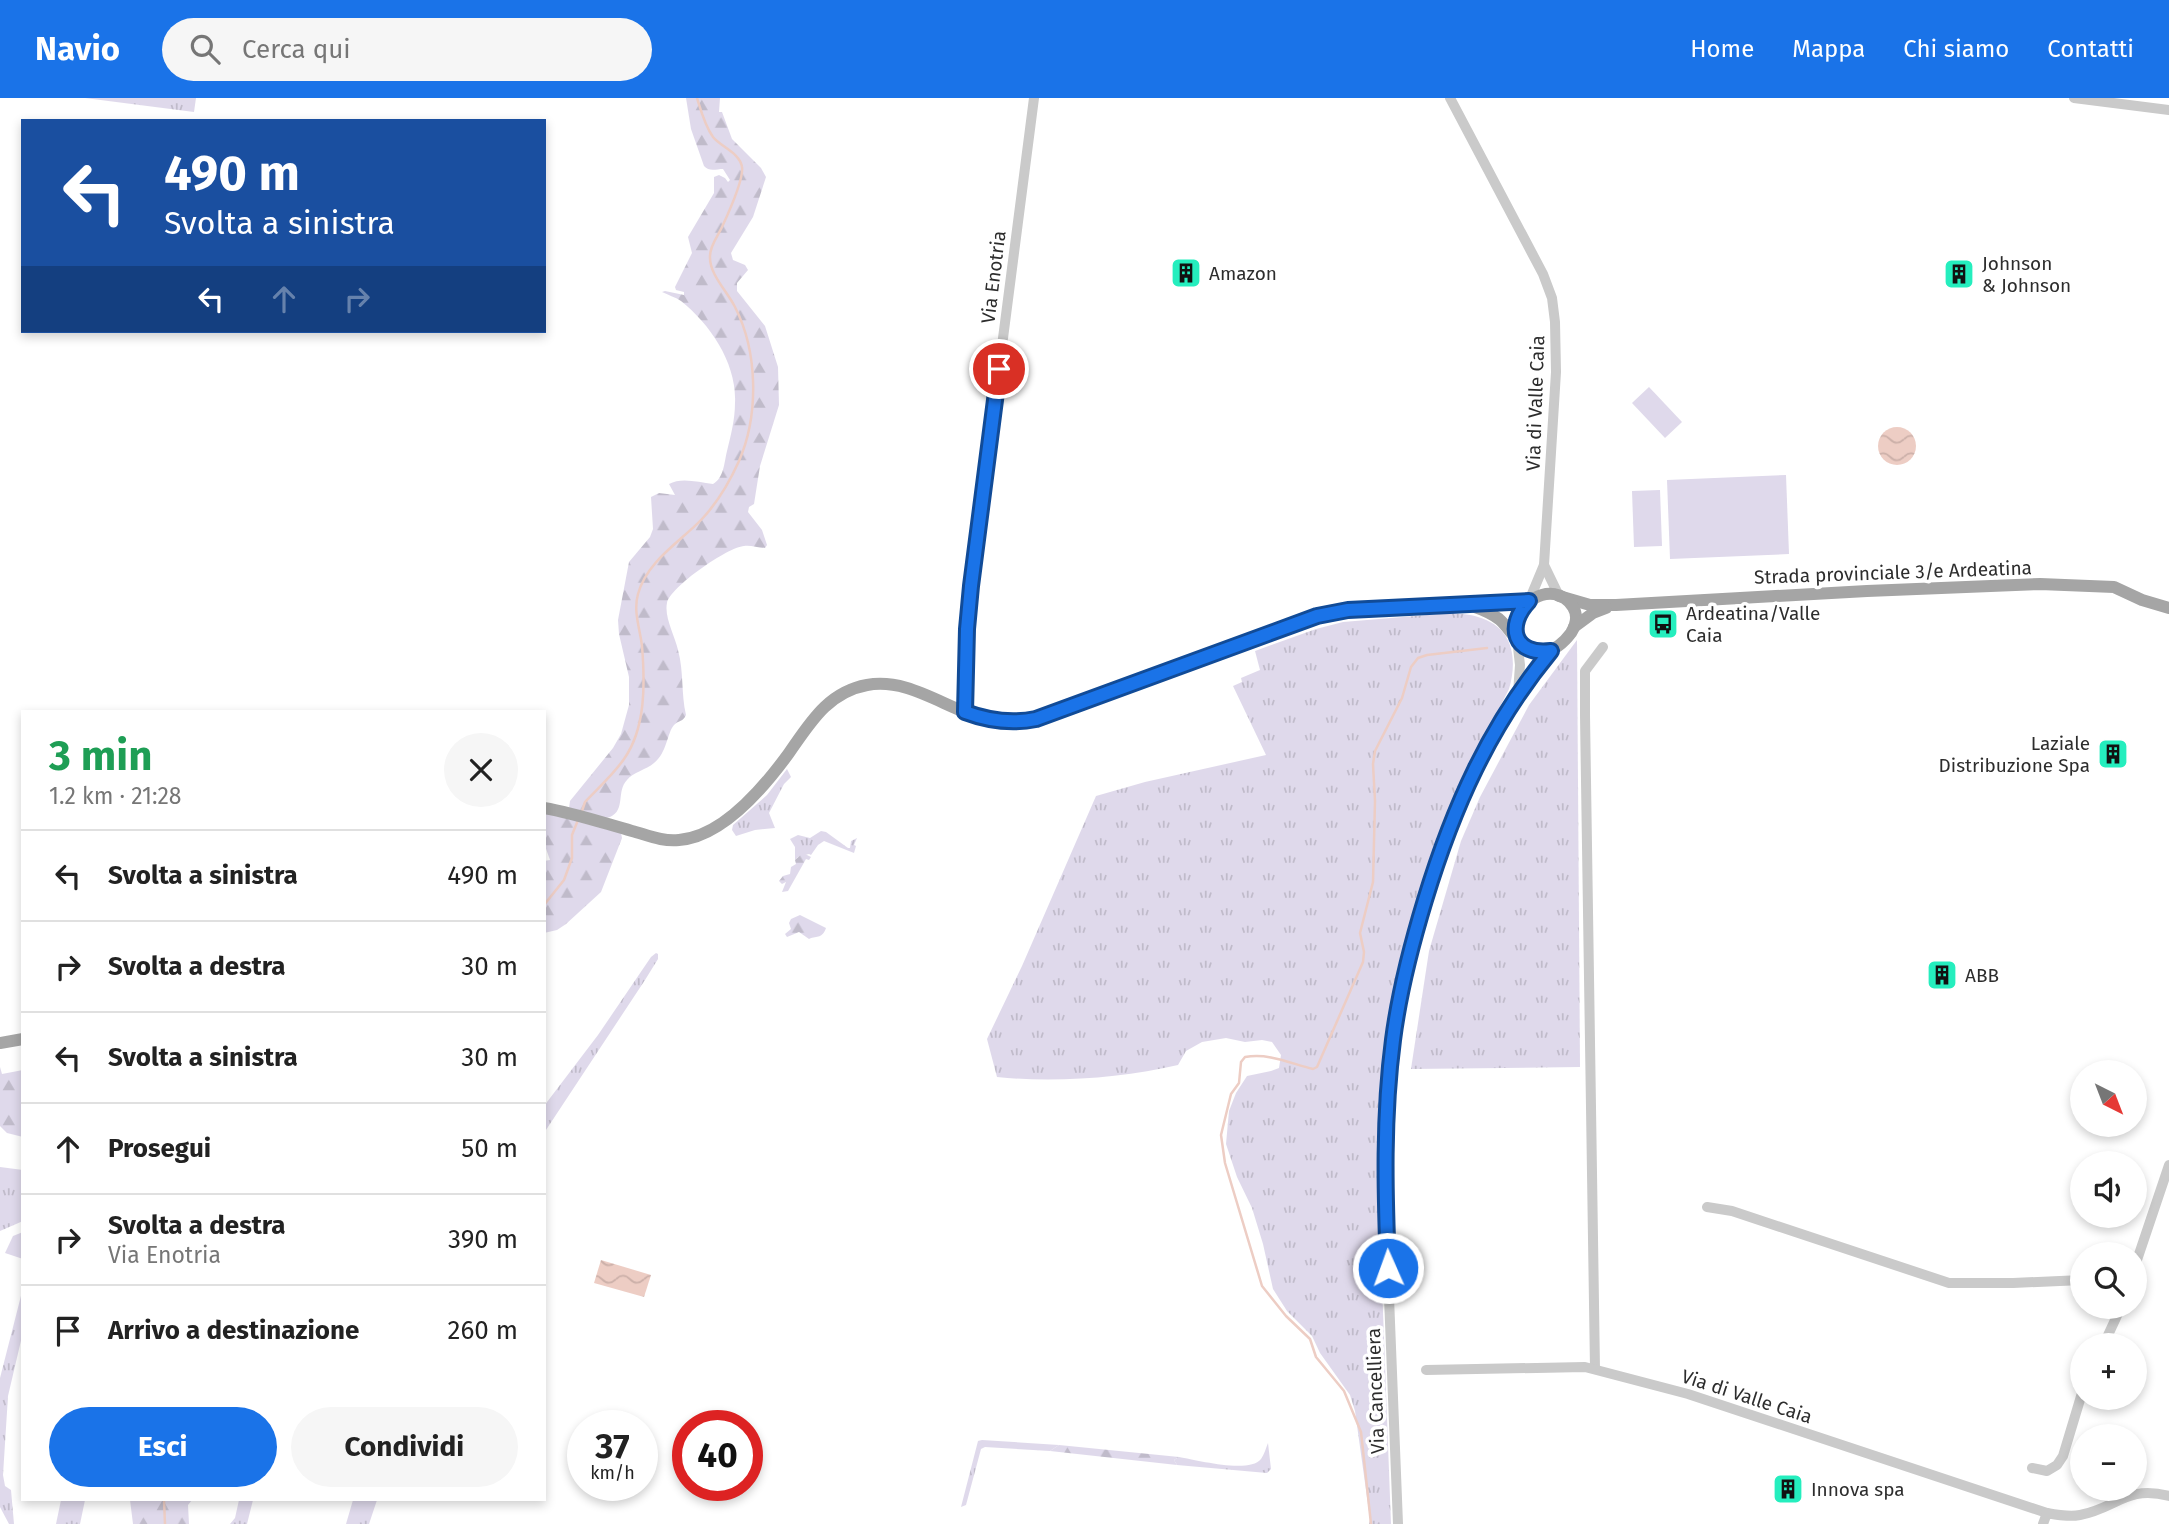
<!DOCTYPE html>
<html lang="it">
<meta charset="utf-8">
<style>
body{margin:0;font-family:"Fira Sans",sans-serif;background:#f6f6f6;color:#222;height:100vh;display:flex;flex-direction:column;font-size:26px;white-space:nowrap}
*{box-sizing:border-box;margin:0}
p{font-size:23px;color:#767676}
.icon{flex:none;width:38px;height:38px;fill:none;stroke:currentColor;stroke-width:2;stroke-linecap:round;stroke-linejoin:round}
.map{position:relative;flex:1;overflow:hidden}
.side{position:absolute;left:21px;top:612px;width:525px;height:791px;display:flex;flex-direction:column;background:#fff;border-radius:0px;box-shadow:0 4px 10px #0003}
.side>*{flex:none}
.banner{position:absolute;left:21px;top:21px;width:525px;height:214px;border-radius:0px;box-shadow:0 4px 10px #0003;background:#1a4fa0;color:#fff;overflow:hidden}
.needle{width:46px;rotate:138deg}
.controls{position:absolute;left:2070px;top:962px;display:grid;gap:14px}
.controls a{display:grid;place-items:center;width:77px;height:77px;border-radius:50%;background:#fff;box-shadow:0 4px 10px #0003;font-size:35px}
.speed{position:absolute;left:567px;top:1312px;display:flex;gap:14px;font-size:35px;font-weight:700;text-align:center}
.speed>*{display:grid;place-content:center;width:91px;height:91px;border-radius:50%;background:#fff;box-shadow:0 4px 10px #0003;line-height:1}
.speed small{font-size:18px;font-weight:400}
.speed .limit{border:10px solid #d22;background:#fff;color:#111}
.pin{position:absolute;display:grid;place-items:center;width:60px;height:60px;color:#fff;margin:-30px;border:4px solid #fff;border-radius:50%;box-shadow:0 2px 7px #0007}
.me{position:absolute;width:77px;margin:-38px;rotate:358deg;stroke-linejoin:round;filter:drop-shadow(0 0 5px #0008)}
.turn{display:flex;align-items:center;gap:24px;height:147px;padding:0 28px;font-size:32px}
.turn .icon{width:91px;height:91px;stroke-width:2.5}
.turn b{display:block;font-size:49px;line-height:60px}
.lanes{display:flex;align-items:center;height:66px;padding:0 28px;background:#0003;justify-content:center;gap:35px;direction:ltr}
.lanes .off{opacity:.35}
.round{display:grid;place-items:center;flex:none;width:74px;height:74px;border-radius:37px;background:#f6f6f6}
.overview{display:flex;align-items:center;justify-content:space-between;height:119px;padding:0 28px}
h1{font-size:42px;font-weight:700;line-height:52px;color:#1e9e55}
.button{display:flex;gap:14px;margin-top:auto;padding:14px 28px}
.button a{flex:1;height:80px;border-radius:42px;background:#1a73e8;color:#fff;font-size:28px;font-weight:700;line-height:80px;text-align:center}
.button a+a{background:#f6f6f6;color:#222}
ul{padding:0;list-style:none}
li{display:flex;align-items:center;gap:21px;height:91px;padding:0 28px;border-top:2px solid #e0e0e0}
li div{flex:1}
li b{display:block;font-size:26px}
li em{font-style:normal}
header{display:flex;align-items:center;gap:42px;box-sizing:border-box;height:98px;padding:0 35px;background:#1a73e8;color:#fff}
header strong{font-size:33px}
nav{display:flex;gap:38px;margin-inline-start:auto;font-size:24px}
.search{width:490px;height:63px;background:#f6f6f6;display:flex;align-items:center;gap:18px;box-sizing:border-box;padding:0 24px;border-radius:38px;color:#767676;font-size:26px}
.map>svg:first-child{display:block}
.grass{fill:url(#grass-tufts)}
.forest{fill:url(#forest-firs)}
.pitch{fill:#dfd9eb}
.water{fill:url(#water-waves)}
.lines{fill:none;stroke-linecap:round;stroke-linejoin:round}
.stream{stroke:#edcdc4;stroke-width:2.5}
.minor{stroke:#cacaca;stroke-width:10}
.major{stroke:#a5a5a5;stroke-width:12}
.route-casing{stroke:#114b97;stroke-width:18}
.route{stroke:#1a73e8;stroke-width:12}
.labels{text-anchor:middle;stroke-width:7;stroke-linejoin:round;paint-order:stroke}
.poi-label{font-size:19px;fill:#2d2d2d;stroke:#fff;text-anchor:start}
.street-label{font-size:19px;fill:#2d2d2d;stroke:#fff}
</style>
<header>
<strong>Navio</strong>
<div class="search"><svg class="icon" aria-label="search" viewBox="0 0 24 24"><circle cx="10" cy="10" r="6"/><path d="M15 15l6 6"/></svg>Cerca qui</div>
<nav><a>Home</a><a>Mappa</a><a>Chi siamo</a><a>Contatti</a></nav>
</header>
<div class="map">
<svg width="2169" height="1426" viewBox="0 0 2169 1426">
<defs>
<pattern id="grass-tufts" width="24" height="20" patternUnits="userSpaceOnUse" patternTransform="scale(1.75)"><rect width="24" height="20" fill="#dfd9eb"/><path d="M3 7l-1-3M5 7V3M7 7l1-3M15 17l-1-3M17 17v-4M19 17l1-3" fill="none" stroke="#c0bbca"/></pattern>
<pattern id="forest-firs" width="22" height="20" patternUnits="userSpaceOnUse" patternTransform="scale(1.75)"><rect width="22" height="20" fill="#dfd9eb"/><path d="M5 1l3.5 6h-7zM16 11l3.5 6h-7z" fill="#c0bbca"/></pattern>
<pattern id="water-waves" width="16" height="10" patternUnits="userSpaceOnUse" patternTransform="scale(1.75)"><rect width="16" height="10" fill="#edcdc4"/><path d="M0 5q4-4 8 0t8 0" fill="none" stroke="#ccb0a9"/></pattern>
</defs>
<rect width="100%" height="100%" fill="#fff"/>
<!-- grass -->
<g class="grass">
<polygon points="85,0 196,0 194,14"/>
<path d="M1451 515C1460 516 1470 516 1478 519 1513 529 1518 560 1509 591L1454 699 1426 775 1407 846 1391 919 1382 991 1380 1134 1391 1426H1369L1370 1421 1355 1313 1350 1297 1320 1255 1312 1238 1287 1213 1273 1191 1263 1146 1252 1110 1237 1079 1226 1046 1229 1013 1236 995 1247 978 1271 973 1279 970 1281 957 1272 944 1262 942 1245 944 1226 940 1202 944 1186 953 1178 967C1122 980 1054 985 997 979L987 941 1022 868 1096 698 1145 684 1266 657 1233 588 1242 584 1241 580 1260 572 1255 553 1316 531 1343 524Z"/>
<polygon points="1577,542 1580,969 1411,971 1429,853 1461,743 1480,699 1529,607"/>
<polygon points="787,671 791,679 784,686 769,715 775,730 755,732 736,738 732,732 733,727 767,697"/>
<polygon points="821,733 826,734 848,750 850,750 851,743 857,740 854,747 856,748 854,755 824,743 818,747 811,757 809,756 798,759 795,762 795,749 790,741 798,737 810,740"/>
<polygon points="656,855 658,856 658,861 645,882 544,1035 544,1008 598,937 651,859"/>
<polygon points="0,1069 23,1072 23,1123 0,1133"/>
<polygon points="23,1134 23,1161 5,1155 13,1138"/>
<polygon points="23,1190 23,1234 8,1298 3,1377 5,1388 11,1392 14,1426 9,1426 0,1409 0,1280"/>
<polygon points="978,1343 982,1342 1059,1347 1050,1353 985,1349 981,1351 966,1407 961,1409"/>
<path d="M1268 1345 1271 1371 1267 1375 1177 1367 1174 1362 1179 1359C1197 1362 1249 1376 1261 1361 1264 1357 1266 1350 1268 1345Z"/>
<polygon points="61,1402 85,1402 80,1426 56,1426"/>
<polygon points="239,1402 253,1402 247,1426 230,1426 235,1420"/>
<polygon points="353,1402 377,1402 369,1426 346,1426"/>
</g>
<!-- forest -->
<g class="forest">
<path d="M686 0H720L719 14H722L732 41 761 70 766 79 753 119 731 155 733 162 745 167 748 172 737 185V193L765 228 778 269 779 307 760 368 754 406 749 409 748 414 762 432 767 447 765 450C758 450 751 447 744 448 728 449 670 489 667 505 664 519 675 538 678 552 684 574 681 596 686 617 683 624 679 622 674 627 667 635 667 655 654 665 646 672 633 674 627 682 616 693 626 712 610 719 598 723 580 714 569 710L570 703 613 650 621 636 629 607V579L619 536 618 522 629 464 650 439 653 431 651 399 659 395 675 397 669 386C681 379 698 384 713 386 724 380 724 365 727 353 731 337 735 321 735 305 737 266 711 227 681 203 675 199 668 197 662 194L665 193 684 197V194L676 192 675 189 692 155 688 139 714 95V79L719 77 725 80 728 84 730 82 723 71C716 71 709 74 704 68L691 31Z"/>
<polygon points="544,714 621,735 622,740 601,794 566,826 557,832 544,835 544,763 550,762 544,745"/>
<polygon points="803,755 811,759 809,762 806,761 788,793 782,794 786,784 782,786 779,783 783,778 790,776 791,769 796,766 795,762"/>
<path d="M800 817 826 830C822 841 818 837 809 841L799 834 787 839 785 836 791 831 789 825 791 821Z"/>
<polygon points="0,969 2,976 23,972 23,1039 7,1035 0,1028"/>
<polygon points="1059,1347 1179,1359 1174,1362 1177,1367 1050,1353"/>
<polygon points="130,1402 192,1402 188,1407 189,1426 133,1426"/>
</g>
<!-- pitch -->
<g class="pitch">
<polygon points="1649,289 1682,324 1665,340 1632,305"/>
<polygon points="1786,377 1789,456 1670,461 1667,382"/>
<polygon points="1660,392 1662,448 1634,449 1632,393"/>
</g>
<!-- water -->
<g class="water">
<circle cx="1897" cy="348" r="19"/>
<polygon points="601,1162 651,1177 644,1199 594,1185"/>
</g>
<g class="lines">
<!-- stream -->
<g class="stream">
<path d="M582 713 585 704C598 690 613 677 624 661 646 630 645 585 642 548 640 531 633 513 638 496 647 463 680 444 702 421 717 405 730 383 739 363 759 317 758 254 735 209 727 193 709 176 710 158 710 147 718 138 722 129 728 116 744 81 742 69 740 55 721 49 713 39 705 28 701 13 697 0"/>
<polyline points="544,807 564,782 572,760 572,737 578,722"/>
<polyline points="164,1402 165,1426"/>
<path d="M1371 1426 1361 1334 1344 1293 1316 1259 1310 1241 1286 1218 1262 1188 1225 1065 1221 1037 1231 996 1239 985 1241 964 1245 959C1270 955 1289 965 1313 971L1317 969 1363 864 1364 854 1360 835 1373 784 1375 703 1373 666 1375 653 1402 600 1411 569 1418 560 1427 557 1487 550"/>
</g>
<!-- minor -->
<g class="minor">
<polyline points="1450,0 1543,176 1552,200 1555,224 1556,274 1544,467 1529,503"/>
<polyline points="2074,0 2169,12"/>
<polyline points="1544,467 1559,498"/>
<polyline points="1517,541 1520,567 1518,595"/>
<polyline points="965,614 967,531 971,488 1034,0"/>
<polyline points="1707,1109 1732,1113 1949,1185 2013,1185 2082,1182"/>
<polyline points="2135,1168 2169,1067"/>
<polyline points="2103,1248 2121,1209"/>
<polyline points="1595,1271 1585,617 1585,573 1603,549"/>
<polyline points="1426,1272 1585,1269 1688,1296 2047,1415"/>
<polyline points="2032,1370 2047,1373 2057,1367 2063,1358 2082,1295"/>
<polyline points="1398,1426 1385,1098 1387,1017 1398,908 1422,811 1457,708 1468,683 1500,624 1518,596 1551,553"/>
<path d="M2043 1426 2047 1415C2058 1417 2069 1419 2080 1417 2117 1410 2126 1387 2169 1398"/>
</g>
<!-- major -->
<g class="major">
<polyline points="1559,498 1590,507 1616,507 1867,493 2040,486 2114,489 2142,502 2169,510"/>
<path d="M1475 509C1484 512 1492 516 1499 521 1506 527 1511 535 1517 542 1536 562 1556 555 1571 535 1576 527 1578 517 1573 509 1553 478 1507 507 1517 541"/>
<polyline points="1574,529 1593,515 1606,510"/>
<path d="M544 710C574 715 603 725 632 733 647 737 663 744 679 742 723 739 765 688 789 655 810 625 828 594 867 587 910 579 948 613 989 622 1010 627 1032 623 1052 616L1326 516 1348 512 1529 503"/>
<polyline points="0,945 23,941"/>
</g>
</g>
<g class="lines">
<!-- route casing -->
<g class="route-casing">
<path id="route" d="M999 271 971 488 967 531 965 614C989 623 1011 626 1036 621L1317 518 1348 512 1529 503C1505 528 1514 558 1551 553 1489 628 1453 710 1425 802 1411 848 1399 895 1393 942 1383 1018 1385 1094 1388 1170"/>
</g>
<!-- route -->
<use href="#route" class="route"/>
</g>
<!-- icons -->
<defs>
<g id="building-square" transform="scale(1.575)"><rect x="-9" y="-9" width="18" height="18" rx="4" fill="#25eebe" stroke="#fff"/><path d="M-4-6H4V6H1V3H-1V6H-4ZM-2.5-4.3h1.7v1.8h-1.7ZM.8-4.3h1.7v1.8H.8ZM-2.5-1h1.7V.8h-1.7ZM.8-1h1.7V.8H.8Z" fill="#111"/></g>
<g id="bus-square" transform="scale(1.575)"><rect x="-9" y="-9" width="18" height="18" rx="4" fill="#25eebe" stroke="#fff"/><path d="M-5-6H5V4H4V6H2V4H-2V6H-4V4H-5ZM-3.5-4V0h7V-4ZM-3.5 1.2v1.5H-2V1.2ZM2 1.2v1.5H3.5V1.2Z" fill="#111"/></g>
</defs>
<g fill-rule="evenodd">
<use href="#building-square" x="1186" y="175"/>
<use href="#building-square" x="1959" y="176"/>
<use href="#bus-square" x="1663" y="526"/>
<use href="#building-square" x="2113" y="656"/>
<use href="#building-square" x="1942" y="877"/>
<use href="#building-square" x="1788" y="1391"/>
</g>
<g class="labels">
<!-- poi labels -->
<g class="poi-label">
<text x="1982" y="172">Johnson<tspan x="1982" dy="22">&amp; Johnson</tspan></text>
<text x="1209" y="182">Amazon</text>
<text x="1686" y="522">Ardeatina/Valle<tspan x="1686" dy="22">Caia</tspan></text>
<text x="2090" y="652" text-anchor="end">Laziale<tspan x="2090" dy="22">Distribuzione Spa</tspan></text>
<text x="1965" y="884">ABB</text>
<text x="1811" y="1398">Innova spa</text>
</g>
<!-- street labels -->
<g class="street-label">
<text transform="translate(993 179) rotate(-83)" y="7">Via Enotria</text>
<text transform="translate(1535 305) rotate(-88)" y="7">Via di Valle Caia</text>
<text transform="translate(1893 474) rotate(-2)" y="7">Strada provinciale 3/e Ardeatina</text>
<text transform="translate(1375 1293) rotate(-92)" y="7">Via Cancelliera</text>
<text transform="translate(1747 1298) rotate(18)" y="7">Via di Valle Caia</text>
</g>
</g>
</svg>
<div class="controls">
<a><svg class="needle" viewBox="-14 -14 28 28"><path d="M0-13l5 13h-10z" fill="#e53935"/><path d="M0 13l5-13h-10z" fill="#767676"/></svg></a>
<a><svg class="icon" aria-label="sound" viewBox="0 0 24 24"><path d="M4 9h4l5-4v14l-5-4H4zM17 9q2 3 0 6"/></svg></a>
<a><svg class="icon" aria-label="search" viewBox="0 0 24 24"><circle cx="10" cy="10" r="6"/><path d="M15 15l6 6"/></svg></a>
<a>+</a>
<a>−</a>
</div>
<div class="speed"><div>37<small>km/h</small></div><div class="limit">40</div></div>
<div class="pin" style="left:999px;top:271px;background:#d93025"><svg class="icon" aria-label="arrive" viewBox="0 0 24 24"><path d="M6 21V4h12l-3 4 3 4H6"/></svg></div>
<svg class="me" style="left:1388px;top:1170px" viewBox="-20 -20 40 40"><circle r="17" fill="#1a73e8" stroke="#fff" stroke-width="3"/><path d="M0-11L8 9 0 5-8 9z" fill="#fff"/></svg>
<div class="banner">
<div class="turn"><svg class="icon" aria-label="left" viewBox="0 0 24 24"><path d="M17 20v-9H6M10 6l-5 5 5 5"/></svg><div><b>490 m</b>Svolta a sinistra</div></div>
<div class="lanes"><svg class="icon" aria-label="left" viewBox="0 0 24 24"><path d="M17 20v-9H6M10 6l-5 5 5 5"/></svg><svg class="icon off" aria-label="ahead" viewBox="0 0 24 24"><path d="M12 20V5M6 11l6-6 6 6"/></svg><svg class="icon off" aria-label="right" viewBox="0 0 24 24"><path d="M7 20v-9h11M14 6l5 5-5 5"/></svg></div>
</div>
<section class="side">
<div class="overview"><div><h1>3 min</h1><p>1.2 km · 21:28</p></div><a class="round"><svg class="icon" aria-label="close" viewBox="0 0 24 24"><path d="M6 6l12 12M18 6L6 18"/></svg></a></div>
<ul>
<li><svg class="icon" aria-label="left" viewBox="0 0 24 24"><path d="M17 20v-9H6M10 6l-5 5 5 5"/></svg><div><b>Svolta a sinistra</b></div><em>490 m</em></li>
<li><svg class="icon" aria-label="right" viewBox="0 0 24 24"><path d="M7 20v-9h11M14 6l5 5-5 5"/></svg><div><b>Svolta a destra</b></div><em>30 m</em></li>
<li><svg class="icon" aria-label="left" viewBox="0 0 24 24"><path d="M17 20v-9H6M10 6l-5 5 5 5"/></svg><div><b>Svolta a sinistra</b></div><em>30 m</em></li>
<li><svg class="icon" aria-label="ahead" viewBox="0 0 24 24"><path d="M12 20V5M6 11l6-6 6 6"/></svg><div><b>Prosegui</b></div><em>50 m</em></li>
<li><svg class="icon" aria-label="right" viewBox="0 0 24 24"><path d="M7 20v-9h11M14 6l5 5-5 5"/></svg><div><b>Svolta a destra</b><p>Via Enotria</p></div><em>390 m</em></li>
<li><svg class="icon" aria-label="arrive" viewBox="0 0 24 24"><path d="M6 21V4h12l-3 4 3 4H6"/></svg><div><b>Arrivo a destinazione</b></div><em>260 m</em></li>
</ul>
<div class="button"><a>Esci</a><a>Condividi</a></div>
</section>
</div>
